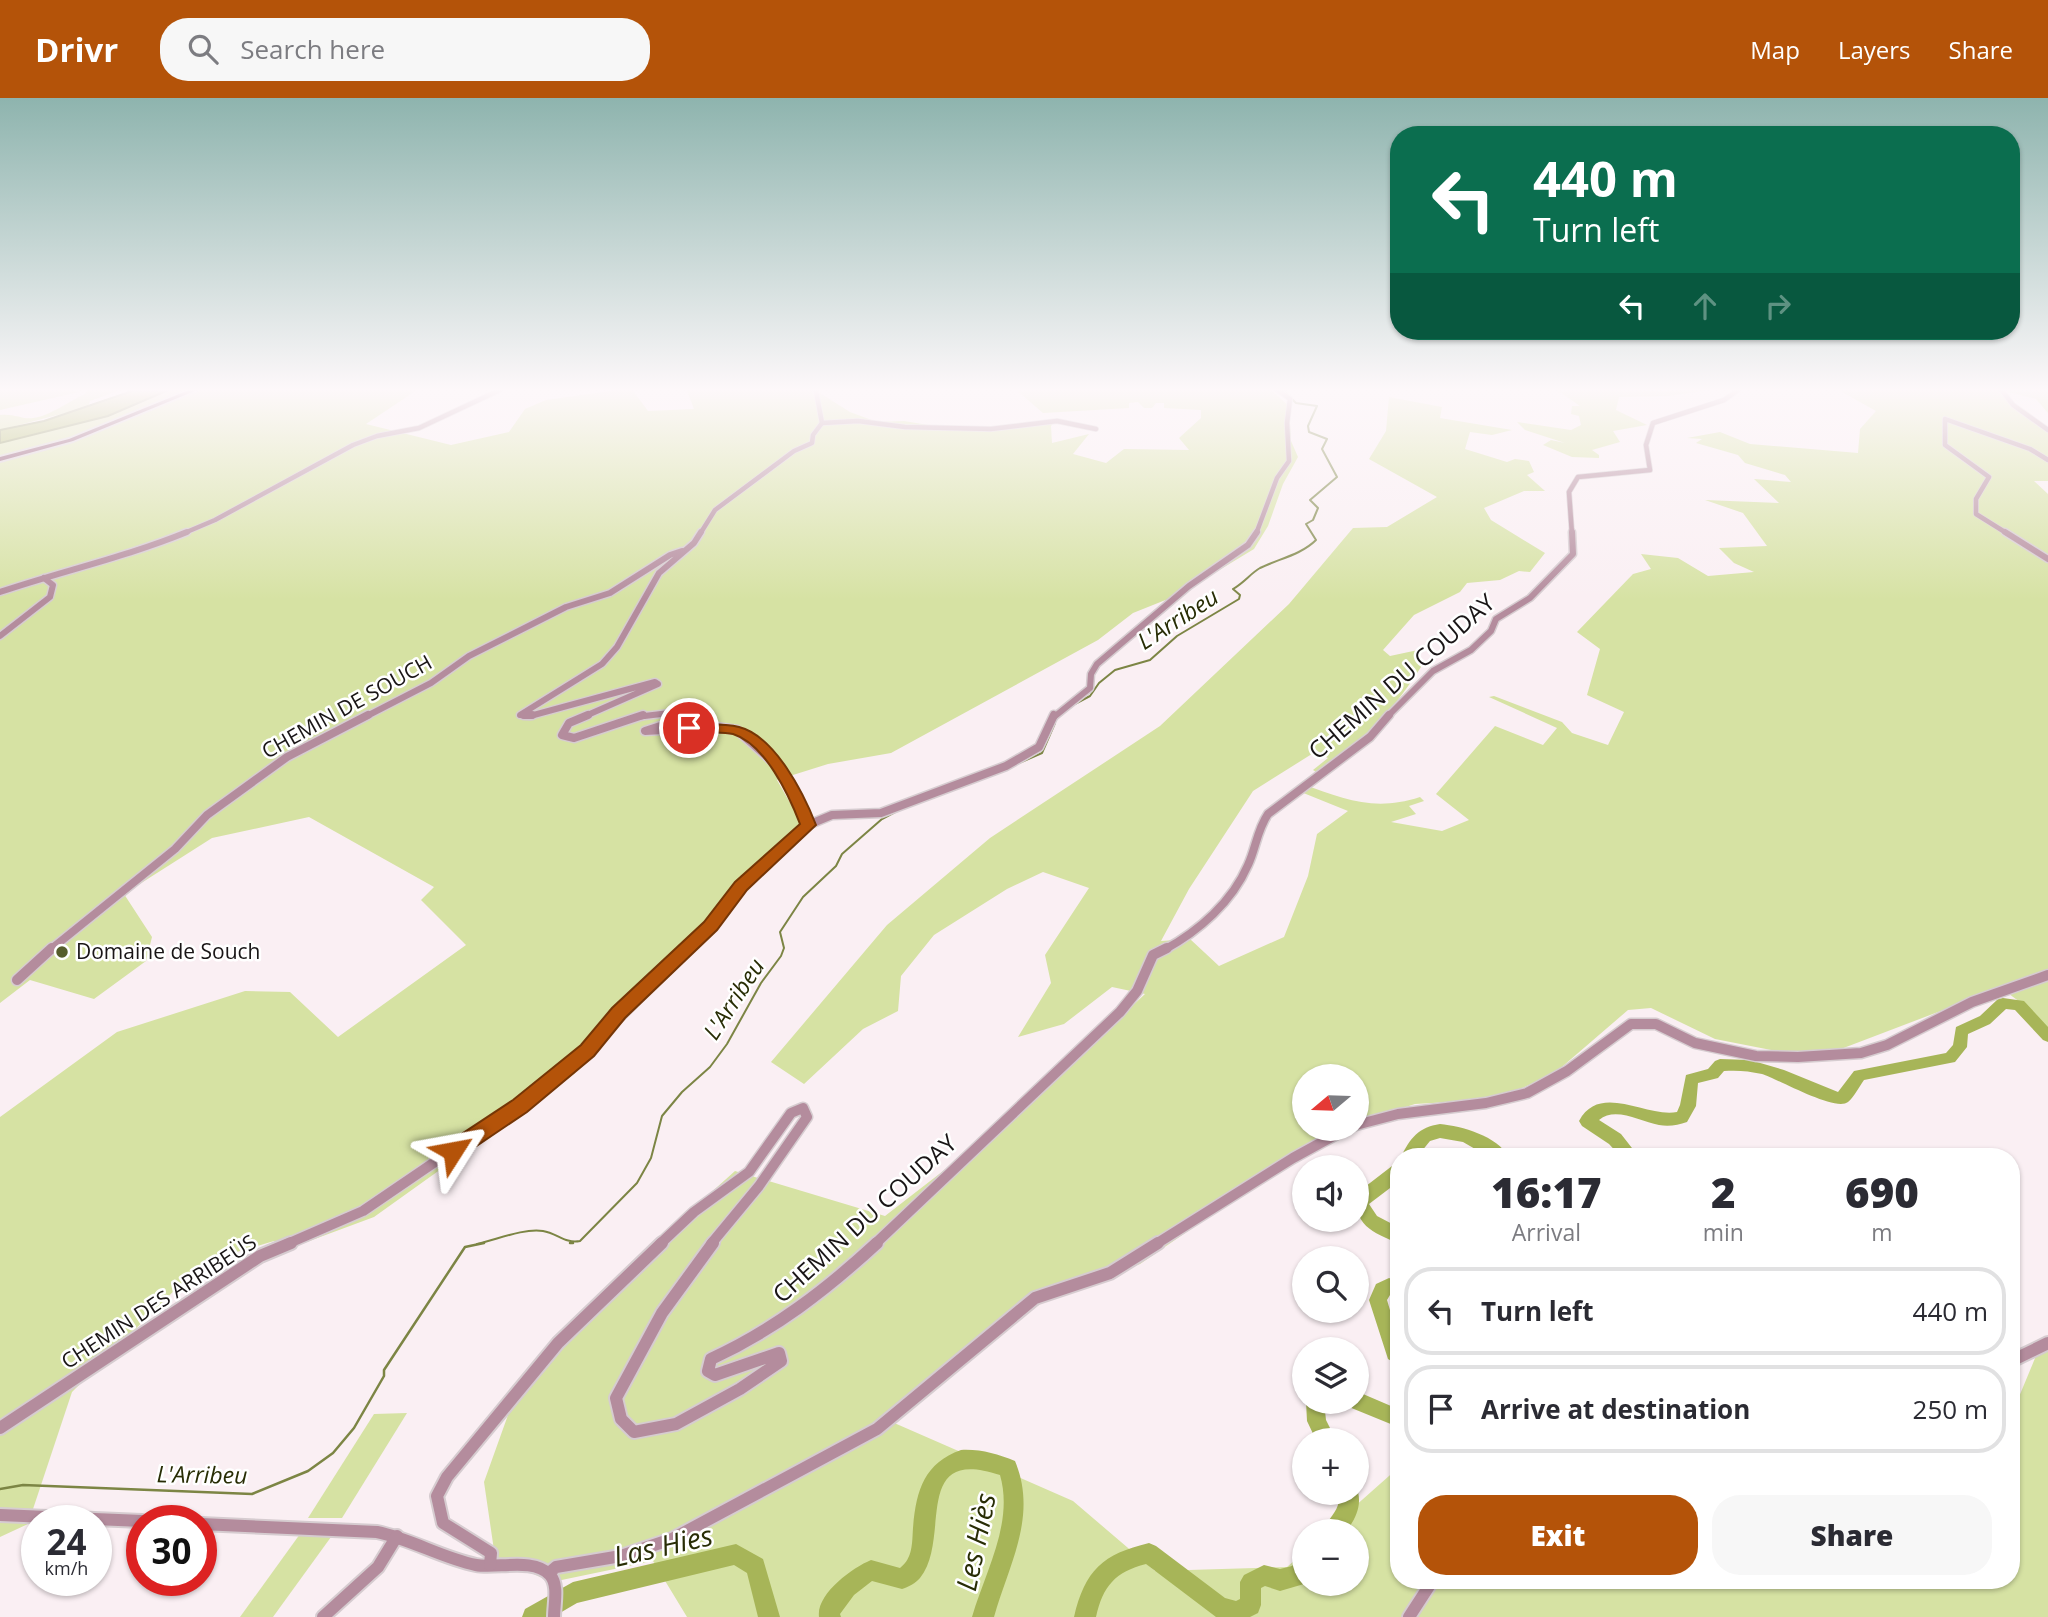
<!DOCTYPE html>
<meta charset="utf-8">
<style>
body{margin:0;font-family:"Open Sans",sans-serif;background:#f7f7f7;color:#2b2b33;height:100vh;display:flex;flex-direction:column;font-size:26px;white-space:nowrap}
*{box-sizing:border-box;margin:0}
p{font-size:23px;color:#7c7c81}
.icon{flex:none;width:38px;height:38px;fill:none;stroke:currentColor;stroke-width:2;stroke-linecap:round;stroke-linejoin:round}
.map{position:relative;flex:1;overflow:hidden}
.side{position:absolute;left:1390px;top:1050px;width:630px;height:441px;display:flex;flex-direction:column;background:#fff;border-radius:28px;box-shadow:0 2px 5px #0004}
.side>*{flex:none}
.banner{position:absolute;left:1390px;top:28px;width:630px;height:214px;border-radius:28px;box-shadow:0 2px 5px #0004;background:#0b6e4f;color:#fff;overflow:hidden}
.needle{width:46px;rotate:251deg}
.fabs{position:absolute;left:1292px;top:966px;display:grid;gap:14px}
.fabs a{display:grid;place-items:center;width:77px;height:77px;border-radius:50%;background:#fff;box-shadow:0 2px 5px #0004;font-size:35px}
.speed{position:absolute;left:21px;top:1407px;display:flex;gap:14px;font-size:35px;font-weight:700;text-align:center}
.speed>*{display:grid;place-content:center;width:91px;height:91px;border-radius:50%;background:#fff;box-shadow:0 2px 5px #0004;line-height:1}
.speed small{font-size:18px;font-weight:400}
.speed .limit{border:10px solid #d22;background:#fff;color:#111}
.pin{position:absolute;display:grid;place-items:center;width:60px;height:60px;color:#fff;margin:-30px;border:4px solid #fff;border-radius:50%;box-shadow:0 2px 7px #0007}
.me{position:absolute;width:77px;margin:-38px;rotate:56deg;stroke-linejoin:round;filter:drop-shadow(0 0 5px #0008)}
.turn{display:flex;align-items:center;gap:24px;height:147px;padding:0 28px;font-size:32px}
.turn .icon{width:91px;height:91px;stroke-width:2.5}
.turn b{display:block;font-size:49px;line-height:60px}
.lanes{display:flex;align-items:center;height:66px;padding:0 28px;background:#0003;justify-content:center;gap:35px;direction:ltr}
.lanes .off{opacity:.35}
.eta{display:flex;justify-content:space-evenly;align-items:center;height:119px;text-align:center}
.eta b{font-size:42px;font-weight:800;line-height:49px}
.cta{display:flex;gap:14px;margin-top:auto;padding:14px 28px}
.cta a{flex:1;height:80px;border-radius:28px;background:#b45309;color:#fff;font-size:28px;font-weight:800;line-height:80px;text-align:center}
.cta a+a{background:#f7f7f7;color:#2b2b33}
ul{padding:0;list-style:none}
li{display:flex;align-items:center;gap:21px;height:88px;margin:0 14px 10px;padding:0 14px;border:4px solid #e1e1e2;border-radius:28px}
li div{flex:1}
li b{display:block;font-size:26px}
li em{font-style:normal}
header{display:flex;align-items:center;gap:42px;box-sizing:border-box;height:98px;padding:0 35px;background:#b45309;color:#fff}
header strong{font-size:33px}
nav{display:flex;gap:38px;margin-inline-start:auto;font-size:24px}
.search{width:490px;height:63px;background:#f7f7f7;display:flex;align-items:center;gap:18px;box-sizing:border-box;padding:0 24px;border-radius:28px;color:#7c7c81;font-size:26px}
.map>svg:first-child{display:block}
.green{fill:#d6e2a3}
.water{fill:#a7b558;stroke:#7c8544;stroke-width:2}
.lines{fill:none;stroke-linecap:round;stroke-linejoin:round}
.stream-far1{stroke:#7c8544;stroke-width:2}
.stream{stroke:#7c8544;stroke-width:2.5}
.river{fill:#a7b558;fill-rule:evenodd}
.minor-far4-casing{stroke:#d6ccd0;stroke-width:6}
.minor-far3-casing{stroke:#d6ccd0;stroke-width:9}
.minor-far2-casing{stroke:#d6ccd0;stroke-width:11}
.minor-far1-casing{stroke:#d6ccd0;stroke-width:13}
.minor-casing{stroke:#d6ccd0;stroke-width:16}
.major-casing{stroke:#d6ccd0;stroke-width:4}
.minor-far4{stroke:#b48c9d;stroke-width:4.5}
.minor-far3{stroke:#b48c9d;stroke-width:6}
.minor-far2{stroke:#b48c9d;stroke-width:8}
.minor-far1{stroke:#b48c9d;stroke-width:10}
.minor{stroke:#b48c9d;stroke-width:12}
.major{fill:#7a3758;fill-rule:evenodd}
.route{fill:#b45309;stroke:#753606;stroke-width:2}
.poi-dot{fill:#555d2c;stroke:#fff;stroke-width:2.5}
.labels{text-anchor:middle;stroke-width:5;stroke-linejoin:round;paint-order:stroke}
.street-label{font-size:21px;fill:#191516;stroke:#fff}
.poi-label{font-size:21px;fill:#191516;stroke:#fff;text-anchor:start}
.water-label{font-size:23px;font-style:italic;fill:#282d05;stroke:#fff}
.near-street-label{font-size:24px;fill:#191516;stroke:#fff}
.near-water-label{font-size:28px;font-style:italic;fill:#282d05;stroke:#fff}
</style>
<header>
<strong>Drivr</strong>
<div class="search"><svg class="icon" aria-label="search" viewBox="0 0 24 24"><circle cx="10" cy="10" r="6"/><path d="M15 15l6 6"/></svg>Search here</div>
<nav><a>Map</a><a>Layers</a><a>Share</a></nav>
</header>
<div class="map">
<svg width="2048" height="1519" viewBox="0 0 2048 1519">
<rect width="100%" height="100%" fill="#faeff3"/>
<!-- green -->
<g class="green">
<polygon points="0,290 65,290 79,294 0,312"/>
<path d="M88 290H136L120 292 90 303 88 309 0 332V317C14 315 24 322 33 320 50 318 69 303 85 296Z"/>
<polygon points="173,290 420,290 366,326 451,347 509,334 525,311 546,302 631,290 648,313 694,311 686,290 812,290 850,314 877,324 904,323 940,329 996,329 1054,324 1051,328 1052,345 1089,336 1073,356 1106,365 1124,351 1189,352 1179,340 1201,320 1201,312 1164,310 1164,305 1156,305 1152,310 1144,310 1138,304 1129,305 1129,310 1043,315 1014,290 1269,290 1289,308 1291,343 1298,359 1283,386 1268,428 1254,451 1178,497 1133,515 1098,542 891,655 828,666 777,682 801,724 677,860 623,899 603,940 574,976 374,1119 296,1148 274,1143 203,1164 72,1294 28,1426 0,1439 0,1019 117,934 245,893 290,894 338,939 466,847 421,802 434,789 309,719 212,740 124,796 152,839 146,863 94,901 30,882 0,905 0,345 108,318"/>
<polygon points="1554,290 1662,293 1725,290 1668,298 1619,299 1616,312 1647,327 1613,333 1620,344 1592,352 1599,357 1599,360 1572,359 1543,347 1551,342 1565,345 1525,332 1517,324 1571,332 1581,327 1579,318 1571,316 1572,308 1580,308"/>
<path d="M1835 290H2048V315L2036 301 1996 291 2048 334V383H2034L2048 396V933L2032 913 2001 890 1833 954H1781L1715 941 1651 910 1628 912 1556 974 1499 1001 1415 1006 1356 1025V978H1304V1031H1344L1313 1047 1140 1166 1052 1198 1002 1232 892 1324 1073 1403 1155 1473 1287 1469 1304 1454V1486H1356V1433H1327L1398 1370V1482H2011V1318L2038 1253 2048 1254V1519H687L653 1463 552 1484 495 1459 484 1384 508 1317 639 1159 735 1073 885 1118 1023 1011 1145 896 1112 889 1064 926 1018 939 1051 885 1045 857 1089 790 1043 774 1007 791 934 837 901 878 898 913 863 931 804 986 771 964 887 827 990 740 1160 628 1289 506 1353 430 1387 429 1437 399 1369 361 1386 333 1389 299 1442 309 1440 320 1512 332 1492 337 1470 334 1465 351 1507 364 1515 361 1529 363 1534 374 1527 377 1545 393H1524L1484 410 1491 422 1545 455 1530 474 1519 473 1500 482 1467 485 1460 494 1414 517 1383 552 1390 558 1418 552 1421 569C1394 612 1362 644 1324 679L1313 672 1328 660 1315 654 1253 693 1189 791 1161 843 1190 841 1219 868 1284 839 1308 778 1317 736 1348 713 1296 692 1302 686C1345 701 1374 714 1420 699L1424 703 1409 708 1416 716 1391 724 1442 733 1469 722 1436 696 1495 628 1543 647 1557 630 1489 599 1494 598 1562 624 1572 635 1608 647 1624 614 1587 597 1600 551 1577 534 1633 476 1651 471 1641 456 1678 460 1708 478 1754 474 1734 465 1719 450 1767 448 1743 415 1705 402 1779 405 1754 381 1791 384 1785 377 1745 365 1738 357 1696 345 1702 341 1687 340 1720 334 1750 346 1858 355 1860 331 1876 313Z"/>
<polygon points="407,1315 342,1420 308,1420 374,1316"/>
<polygon points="300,1436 331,1439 273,1519 240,1519"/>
</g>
<!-- water -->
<polygon class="water" points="141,290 173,290 108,318 0,345 0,332 44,323"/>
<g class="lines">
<!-- stream-far1 -->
<g class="stream-far1">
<path d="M1073 607 1090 598 1099 585 1115 572 1150 562 1177 538 1239 501 1240 497 1233 491C1245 484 1251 475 1260 470 1278 461 1301 457 1316 442L1306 426 1313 422 1318 410 1310 402 1337 379 1322 351 1327 341 1309 334 1308 328 1317 308 1296 305 1283 292 1287 290"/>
<polyline points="1019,665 1042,655 1055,625"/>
<polyline points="987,679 998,675"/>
<polyline points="932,700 952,692"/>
<path d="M477 1146C496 1142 523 1130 543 1133 557 1135 565 1146 580 1143L637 1085 651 1060 662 1018 682 994 710 969 727 946 761 885 781 858 784 850 780 834 803 799 836 768 842 756 882 721 897 713"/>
</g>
<!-- stream -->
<g class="stream">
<polyline points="570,1145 573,1145"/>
<polyline points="0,1391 23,1387 252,1396 308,1373 333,1355 354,1330 384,1278 384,1272 465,1149 484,1145"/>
</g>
<!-- river -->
<g class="river">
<path d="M2003 900 2024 903 2048 929V944L2043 942 2015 912 2006 911 1990 926 1968 936 1967 949 1955 964 1864 982C1859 989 1854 999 1848 1004 1835 1014 1778 981 1762 976 1749 973 1737 972 1724 973L1718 980 1698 985 1696 1008 1687 1024C1678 1027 1669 1029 1659 1027 1640 1024 1616 1008 1599 1022L1621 1036 1639 1059H1621L1609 1046 1582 1028 1579 1023C1600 984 1646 1020 1677 1014L1680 1007 1686 977 1708 971 1715 963 1720 961 1750 962 1784 972 1838 994 1854 973 1946 955 1953 947 1956 929 1980 918 1998 901Z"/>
<path d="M1440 1026C1462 1028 1497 1038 1509 1059H1489L1463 1044 1440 1040 1430 1043 1417 1059H1401C1410 1040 1419 1029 1440 1026Z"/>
<path d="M1398 1066V1084L1369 1106 1377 1118 1398 1129V1145C1373 1135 1352 1126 1357 1095L1392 1068Z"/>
<polygon points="1389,1180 1398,1183 1398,1199 1390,1197 1387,1202 1398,1239 1398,1267 1388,1261 1369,1202 1376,1186"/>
<polygon points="1356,1293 1398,1311 1398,1329 1349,1309 1347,1304 1356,1304"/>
<polygon points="1306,1304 1324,1304 1326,1322 1336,1342 1316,1342 1307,1323"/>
<path d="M961 1352C981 1351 997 1356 1015 1363 1038 1418 1009 1466 994 1519H972C985 1474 1014 1425 1000 1377 910 1347 952 1441 920 1480 916 1485 908 1489 902 1491L872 1483 854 1497 840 1516 841 1519H819C816 1496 852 1470 871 1462L900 1470C913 1460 912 1445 913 1430 916 1393 924 1365 961 1352Z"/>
<path d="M1356 1388C1363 1404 1357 1419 1347 1432L1323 1433C1329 1418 1341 1413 1339 1395H1356Z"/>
<path d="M1149 1445 1156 1448 1225 1500 1236 1503 1240 1501V1484L1244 1477 1264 1467 1280 1471 1292 1468 1297 1462 1304 1459V1486L1280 1493 1265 1488 1261 1490V1507L1258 1515 1250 1519H1216L1146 1466C1115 1474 1103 1488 1096 1519H1074C1085 1472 1103 1456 1149 1445Z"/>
<polygon points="736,1446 763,1461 780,1519 758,1519 747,1475 734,1467 577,1505 553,1519 522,1519 525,1511 573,1484"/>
</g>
<!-- minor-far4 casing -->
<g class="minor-far4-casing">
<g id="minor-far4">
<polyline points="2000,290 2013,307 2048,332"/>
<polyline points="822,325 858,323 905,329 991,331 1057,323 1096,331"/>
<polyline points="182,436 215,422 353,347 377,338 419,330 504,290"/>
<polyline points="700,436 715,412 794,353 812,345 813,337 822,325 816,293 811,290"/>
<polyline points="1256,436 1277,380 1289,363 1287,325 1290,301 1275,290"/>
<polyline points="1572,436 1569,394 1578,379 1650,372 1646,347 1653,325 1724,302 1741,290"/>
<polyline points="2008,436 1976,416 1976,401 1989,379 1945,347 1945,321 2030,351 2048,362"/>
</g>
</g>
<!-- minor-far3 casing -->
<g class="minor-far3-casing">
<g id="minor-far3">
<polyline points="2005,434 2048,461"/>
<path d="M0 494C62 473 126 459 187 434"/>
<polyline points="0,538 50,499 53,487 44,480"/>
<polyline points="365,619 431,585 469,558 566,509 610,495 670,457 682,453"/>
<polyline points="583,619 658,586 655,584 530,618 520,617 602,566 617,549 659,475 694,445 701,434"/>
<polyline points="636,619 703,611 690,619"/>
<polyline points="1054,619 1090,590 1091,576 1097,566 1189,488 1248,447 1257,434"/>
<polyline points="1387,619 1433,573 1471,552 1491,533 1496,521 1530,500 1573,456 1572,434"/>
</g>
</g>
<!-- minor-far2 casing -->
<g class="minor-far2-casing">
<g id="minor-far2">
<polyline points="524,617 532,617"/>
<polyline points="588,617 569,625 562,637 574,640 643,617"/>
<polyline points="694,617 645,633 716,629 737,632 782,672 795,692 808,727"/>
<polyline points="50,852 175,751 207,717 287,659 368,617"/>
<polyline points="687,852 711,828 741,788 808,727 832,717 881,715 1006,668 1039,649 1054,617"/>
<path d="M1164 852C1199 833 1232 804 1248 767 1256 750 1257 732 1268 716L1370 639 1389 617"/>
</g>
</g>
<!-- minor-far1 casing -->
<g class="minor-far1-casing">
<g id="minor-far1">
<polyline points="17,882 52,850"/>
<polyline points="1356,1027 1398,1016 1486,1005 1527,995 1567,973 1631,926 1656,926 1695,945 1756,958 1798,959 1861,955 1887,947 1972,904 2048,877"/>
<polyline points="287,1146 363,1113 555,982 689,850"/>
<polyline points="660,1146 694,1114 749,1074 791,1015 803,1010 807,1019 759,1088 711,1146"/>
<polyline points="875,1146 1120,914 1137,893 1153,857 1167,850"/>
<polyline points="1156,1146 1293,1060 1346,1031"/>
</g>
</g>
<!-- minor casing -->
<g class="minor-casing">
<g id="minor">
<path d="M713 1145 662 1215 616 1300 621 1321 634 1334 676 1326 740 1291 781 1263 779 1255 715 1277 708 1273 711 1261C774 1232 826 1192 877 1145"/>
<polyline points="2011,1263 2048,1245"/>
<polyline points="0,1330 260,1158 291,1145"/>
<polyline points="0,1417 142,1423"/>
<path d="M201 1426 377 1434C411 1441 442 1460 476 1467 496 1471 534 1459 550 1477 559 1487 554 1506 554 1519"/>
<polyline points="490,1467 491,1455 443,1425 437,1398 447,1379 558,1245 662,1145"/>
<polyline points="549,1475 556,1469 621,1458 672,1441 877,1331 1035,1200 1110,1175 1158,1145"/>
<polyline points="323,1519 378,1469 397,1438"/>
<polyline points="1409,1519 1433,1482"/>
</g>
</g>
<!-- major casing -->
<g class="major-casing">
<polygon id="major" points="194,290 202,290 73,343 0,363 0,359 69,341"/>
</g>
<!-- minor-far4 -->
<use href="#minor-far4" class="minor-far4"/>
<!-- minor-far3 -->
<use href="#minor-far3" class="minor-far3"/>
<!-- minor-far2 -->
<use href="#minor-far2" class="minor-far2"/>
<!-- minor-far1 -->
<use href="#minor-far1" class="minor-far1"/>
<!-- minor -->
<use href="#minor" class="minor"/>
<!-- major -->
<use href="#major" class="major"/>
</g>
<!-- sky -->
<linearGradient id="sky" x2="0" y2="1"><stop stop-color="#8eb4ae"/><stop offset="0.58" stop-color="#fdf8fa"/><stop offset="1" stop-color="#fdf8fa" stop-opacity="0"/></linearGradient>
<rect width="2048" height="503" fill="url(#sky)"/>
<!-- route -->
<path class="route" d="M689 626C705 627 724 625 739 629 775 638 804 696 816 727L747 792 717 832 625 920 594 958 527 1014 460 1059 453 1062 445 1059 442 1053 445 1047 513 1002 581 947 612 910 704 824 735 784 800 726C789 697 765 646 733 636 718 632 700 637 684 633V627Z"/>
<!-- markers -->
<circle class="poi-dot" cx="62" cy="854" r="7"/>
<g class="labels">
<!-- street labels -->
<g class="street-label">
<text transform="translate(347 609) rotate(-29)" y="7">CHEMIN DE SOUCH</text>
<text transform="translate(159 1204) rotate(-33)" y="7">CHEMIN DES ARRIBEÜS</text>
</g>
<!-- poi labels -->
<g class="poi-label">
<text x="76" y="861">Domaine de Souch</text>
</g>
<!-- water labels -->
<g class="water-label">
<text transform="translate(1178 521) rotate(-33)" y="8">L'Arribeu</text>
<text transform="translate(734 901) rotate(-57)" y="8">L'Arribeu</text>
<text transform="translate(202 1377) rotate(1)" y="8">L'Arribeu</text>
</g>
<!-- near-street labels -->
<g class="near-street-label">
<text transform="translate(1402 579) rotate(-41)" y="8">CHEMIN DU COUDAY</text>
<text transform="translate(865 1121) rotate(-42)" y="8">CHEMIN DU COUDAY</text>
</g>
<!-- near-water labels -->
<g class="near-water-label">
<text transform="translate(976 1444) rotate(-78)" y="10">Les Hiès</text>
<text transform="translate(663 1448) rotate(-13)" y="10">Las Hies</text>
</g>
</g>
</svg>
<div class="fabs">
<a><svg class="needle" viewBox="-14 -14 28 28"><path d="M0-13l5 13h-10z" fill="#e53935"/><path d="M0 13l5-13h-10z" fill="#7c7c81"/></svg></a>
<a><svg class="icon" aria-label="sound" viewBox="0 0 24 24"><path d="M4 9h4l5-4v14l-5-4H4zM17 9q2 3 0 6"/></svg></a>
<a><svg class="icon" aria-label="search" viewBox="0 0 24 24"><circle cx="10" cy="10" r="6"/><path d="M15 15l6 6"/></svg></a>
<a><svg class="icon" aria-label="layers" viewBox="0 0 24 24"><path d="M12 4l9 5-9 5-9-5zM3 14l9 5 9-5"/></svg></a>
<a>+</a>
<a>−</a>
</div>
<div class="speed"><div>24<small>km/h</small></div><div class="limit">30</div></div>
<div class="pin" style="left:689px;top:630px;background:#d93025"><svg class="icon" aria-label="arrive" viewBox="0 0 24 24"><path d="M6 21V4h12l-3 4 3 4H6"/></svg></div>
<svg class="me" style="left:453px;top:1053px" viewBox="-20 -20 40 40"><path d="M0-17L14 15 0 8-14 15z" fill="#b45309" stroke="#fff" stroke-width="4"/></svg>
<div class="banner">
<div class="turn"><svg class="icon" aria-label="left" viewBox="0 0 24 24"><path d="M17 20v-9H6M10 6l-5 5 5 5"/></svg><div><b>440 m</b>Turn left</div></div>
<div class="lanes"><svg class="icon" aria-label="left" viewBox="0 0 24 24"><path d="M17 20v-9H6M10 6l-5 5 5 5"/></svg><svg class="icon off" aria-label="ahead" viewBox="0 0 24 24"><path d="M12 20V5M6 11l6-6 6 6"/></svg><svg class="icon off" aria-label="right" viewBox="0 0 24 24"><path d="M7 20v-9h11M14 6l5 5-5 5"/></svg></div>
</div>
<section class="side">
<div class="eta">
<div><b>16:17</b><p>Arrival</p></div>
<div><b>2</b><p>min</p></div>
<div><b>690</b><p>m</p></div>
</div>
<ul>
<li><svg class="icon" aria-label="left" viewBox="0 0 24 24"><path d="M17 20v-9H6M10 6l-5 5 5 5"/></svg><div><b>Turn left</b></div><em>440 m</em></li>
<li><svg class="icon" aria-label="arrive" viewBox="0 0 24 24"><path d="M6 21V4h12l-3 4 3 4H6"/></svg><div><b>Arrive at destination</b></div><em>250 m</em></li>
</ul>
<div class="cta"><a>Exit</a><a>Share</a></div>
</section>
</div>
